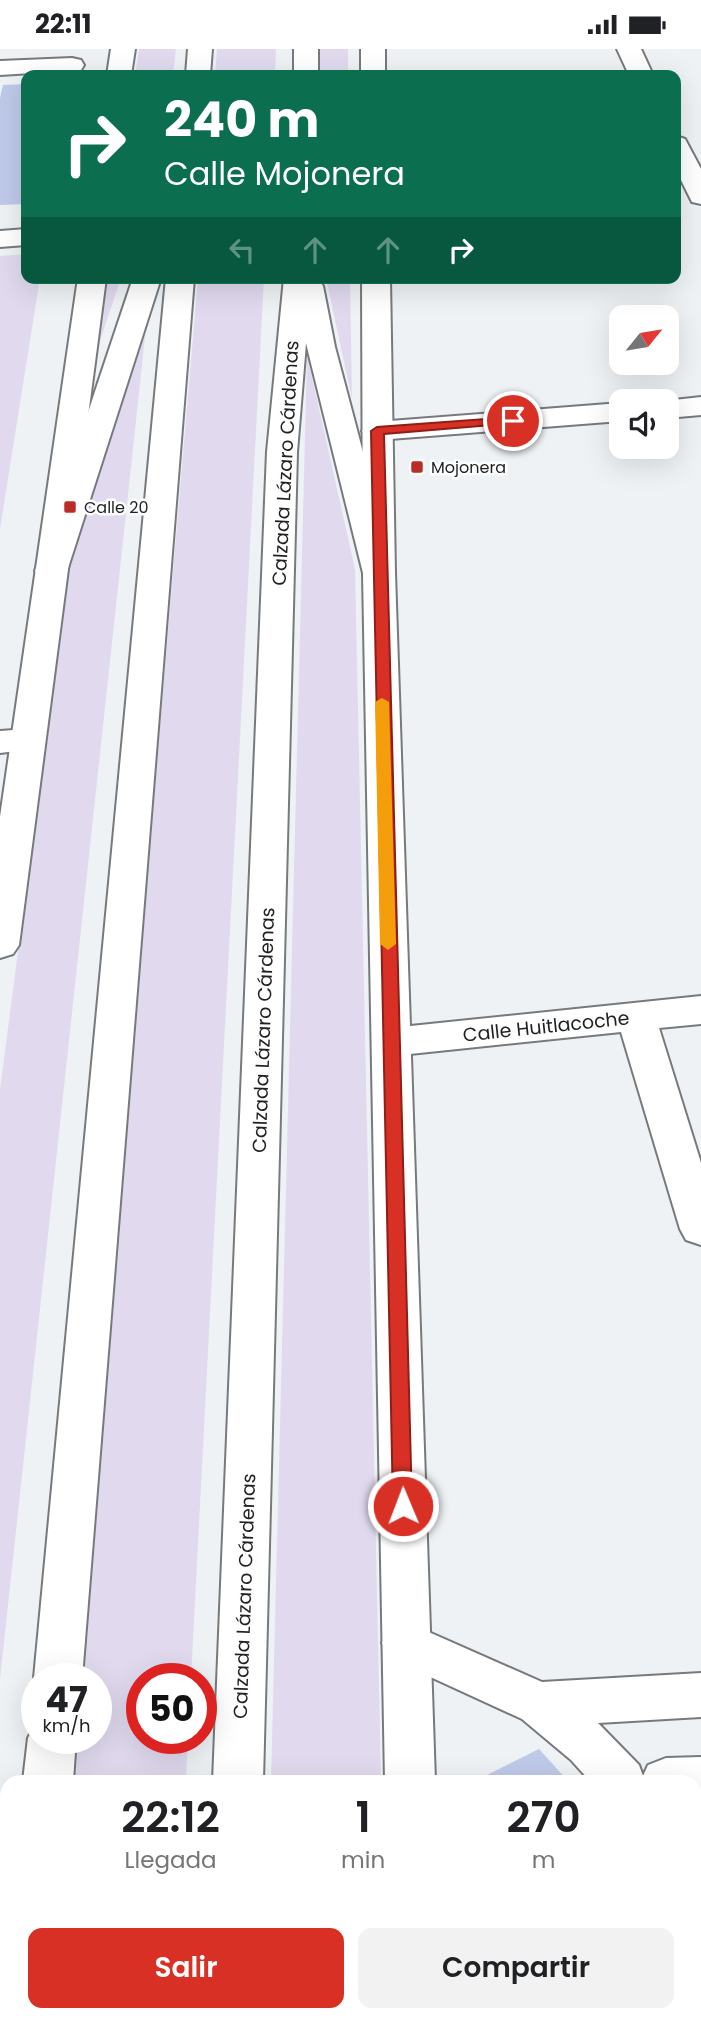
<!DOCTYPE html>
<html lang="es">
<meta charset="utf-8">
<style>
body{margin:0;font-family:Poppins,sans-serif;background:#f2f2f2;color:#202124;height:100vh;display:flex;flex-direction:column;font-size:26px;white-space:nowrap}
*{box-sizing:border-box;margin:0}
p{font-size:23px;color:#757577}
.icon{flex:none;width:38px;height:38px;fill:none;stroke:currentColor;stroke-width:2;stroke-linecap:round;stroke-linejoin:round}
.map{position:relative;flex:1;overflow:hidden}
.sheet{position:absolute;left:0px;top:1726px;width:702px;height:247px;display:flex;flex-direction:column;background:#fff;border-radius:21px 21px 0 0;box-shadow:0 7px 28px #0002}
.sheet>*{flex:none}
.guide{position:absolute;left:21px;top:21px;width:660px;height:214px;border-radius:14px;box-shadow:0 7px 28px #0002;background:#0b6e4f;color:#fff;overflow:hidden}
.needle{width:46px;rotate:60deg}
.buttons{position:absolute;left:609px;top:256px;display:grid;gap:14px}
.buttons a{display:grid;place-items:center;width:70px;height:70px;border-radius:14px;background:#fff;box-shadow:0 7px 28px #0002;font-size:35px}
.speed{position:absolute;left:21px;top:1614px;display:flex;gap:14px;font-size:35px;font-weight:700;text-align:center}
.speed>*{display:grid;place-content:center;width:91px;height:91px;border-radius:50%;background:#fff;box-shadow:0 7px 28px #0002;line-height:1}
.speed small{font-size:18px;font-weight:400}
.speed .limit{border:10px solid #d22;background:#fff;color:#111}
.pin{position:absolute;display:grid;place-items:center;width:60px;height:60px;color:#fff;margin:-30px;border:4px solid #fff;border-radius:50%;box-shadow:0 2px 7px #0007}
.me{position:absolute;width:77px;margin:-38px;rotate:359deg;stroke-linejoin:round;filter:drop-shadow(0 0 5px #0008)}
.turn{display:flex;align-items:center;gap:24px;height:147px;padding:0 28px;font-size:32px}
.turn .icon{width:91px;height:91px;stroke-width:2.5}
.turn b{display:block;font-size:49px;line-height:60px}
.lanes{display:flex;align-items:center;height:66px;padding:0 28px;background:#0003;justify-content:center;gap:35px;direction:ltr}
.lanes .off{opacity:.35}
.eta{display:flex;justify-content:space-evenly;align-items:center;height:119px;text-align:center}
.eta b{font-size:42px;font-weight:600;line-height:49px}
.primary-button{display:flex;gap:14px;margin-top:auto;padding:14px 28px}
.primary-button a{flex:1;height:80px;border-radius:14px;background:#d93025;color:#fff;font-size:28px;font-weight:600;line-height:80px;text-align:center}
.primary-button a+a{background:#f2f2f2;color:#202124}
.status{display:flex;justify-content:space-between;align-items:center;height:49px;padding:0 35px;background:#fff;direction:ltr}
.status svg{height:19px;fill:currentColor}
.map>svg:first-child{display:block}
.green{fill:#e1daef}
.building{fill:#bfc9e9}
.lines{fill:none;stroke-linecap:round;stroke-linejoin:round}
.minor-casing{stroke:#777a7d;stroke-width:4}
.major-casing{stroke:#777a7d;stroke-width:4}
.highway-casing{stroke:#777a7d;stroke-width:4}
.minor{fill:#fff;fill-rule:evenodd}
.major{fill:#fff;fill-rule:evenodd}
.highway{fill:#fff;fill-rule:evenodd}
.route{fill:#d93025;stroke:#8d1f18;stroke-width:2}
.slow{fill:#f59e0b}
.poi-dot{fill:#bb2c28;stroke:#fefeff;stroke-width:2.5}
.labels{text-anchor:middle;stroke-width:5;stroke-linejoin:round;paint-order:stroke}
.far-poi-label{font-size:16px;fill:#1f2021;stroke:#fefeff;text-anchor:start}
.street-label{font-size:19px;fill:#1f2021;stroke:#fefeff}
</style>
<div class="status"><b>22:11</b><svg viewBox="0 0 49 12"><path d="M0 12V9h3v3zM5 12V6h3v6zM10 12V3h3v9zM15 12V0h3v12zM26 1h20v11H26zM47 4h2v5h-2z"/></svg></div>
<div class="map">
<svg width="701" height="1972" viewBox="0 0 701 1972">
<rect width="100%" height="100%" fill="#eef2f5"/>
<!-- green -->
<g class="green">
<polygon points="139,0 176,0 173,26 135,26"/>
<polygon points="217,0 276,0 275,26 215,26"/>
<polygon points="320,0 348,0 348,26 319,26"/>
<polygon points="26,205 26,229 40,229 0,480 0,207"/>
<polygon points="104,229 121,229 89,325"/>
<polygon points="198,229 264,229 191,1629 142,1629 142,1689 188,1689 186,1732 70,1732 74,1689 96,1689 96,1629 79,1629"/>
<polygon points="326,229 350,229 352,350"/>
<polygon points="146,279 0,1630 0,1040 70,507"/>
<polygon points="307,306 355,520 381,1732 271,1732"/>
<polygon points="51,1965 174,1965 174,1972 50,1972"/>
<rect x="265" y="1965" width="121" height="7"/>
</g>
<!-- building -->
<g class="building">
<polygon points="26,35 26,155 0,156 0,49 3,36"/>
<polygon points="539,1700 568,1732 485,1732 485,1727"/>
</g>
<g class="lines">
<!-- minor casing -->
<g class="minor-casing">
<g id="minor">
<polygon points="617,0 641,0 653,26 629,26"/>
<polygon points="72,9 81,11 84,16 81,21 0,26 0,12"/>
<polygon points="676,87 685,90 701,120 701,155 692,153 676,121"/>
<polygon points="26,180 26,196 0,198 0,182"/>
<polygon points="701,348 701,366 667,369 665,352"/>
<polygon points="621,354 621,372 377,391 367,388 362,382 367,376 377,373"/>
<polygon points="28,680 40,683 45,691 40,699 0,704 0,682"/>
<polygon points="701,947 701,975 659,979 701,1114 701,1196 686,1191 680,1180 621,983 391,1007 377,1003 372,993 377,983 391,979"/>
<polygon points="406,1573 542,1633 701,1624 701,1668 598,1674 639,1716 643,1727 648,1716 666,1709 701,1708 701,1754 695,1754 695,1732 590,1732 571,1711 522,1670 389,1609 382,1594 389,1579"/>
<polygon points="695,1873 701,1875 701,1949 695,1946"/>
</g>
</g>
<!-- major casing -->
<g class="major-casing">
<g id="major">
<polygon points="111,0 135,0 131,26 107,26"/>
<rect x="361" y="0" width="24" height="26"/>
<polygon points="78,229 106,229 19,896 13,905 0,909 0,768"/>
<polygon points="362,229 390,229 395,524 435,1732 385,1732 363,524"/>
<polygon points="390,1965 443,1965 444,1972 390,1972"/>
</g>
</g>
<!-- highway casing -->
<g class="highway-casing">
<g id="highway">
<polygon points="188,0 212,0 210,26 186,26"/>
<rect x="294" y="0" width="24" height="26"/>
<polygon points="133,229 161,229 67,522 62,529 51,531 40,529 35,522"/>
<polygon points="166,229 194,229 82,1629 37,1629 37,1635 34,1629"/>
<polygon points="284,229 319,231 323,237 335,298 395,524 390,531 379,534 368,531 363,524 306,294 297,403 263,1732 213,1732 267,403"/>
<polygon points="37,1672 37,1689 76,1689 73,1732 23,1732 28,1689"/>
<polygon points="7,1950 7,1965 53,1965 53,1972 0,1972"/>
<polygon points="204,1965 256,1965 257,1972 203,1972"/>
</g>
</g>
<!-- minor -->
<use href="#minor" class="minor"/>
<!-- major -->
<use href="#major" class="major"/>
<!-- highway -->
<use href="#highway" class="highway"/>
</g>
<!-- route -->
<polygon class="route" points="513,368 517,369 517,374 384,385 412,1457 409,1463 403,1465 396,1463 393,1457 371,382 377,378"/>
<!-- slow -->
<polygon class="slow" points="382,649 389,653 396,895 388,901 380,895 375,653"/>
<!-- markers -->
<g class="poi-dot">
<rect x="410" y="411" width="14" height="14" rx="3.5"/>
<rect x="63" y="451" width="14" height="14" rx="3.5"/>
</g>
<g class="labels">
<!-- far-poi labels -->
<g class="far-poi-label">
<text x="431" y="424">Mojonera</text>
<text x="84" y="464">Calle 20</text>
</g>
<!-- street labels -->
<g class="street-label">
<text transform="translate(285 414) rotate(-87)" y="7">Calzada Lázaro Cárdenas</text>
<text transform="translate(546 977) rotate(-6)" y="7">Calle Huitlacoche</text>
<text transform="translate(263 981) rotate(-88)" y="7">Calzada Lázaro Cárdenas</text>
<text transform="translate(244 1547) rotate(-88)" y="7">Calzada Lázaro Cárdenas</text>
</g>
</g>
</svg>
<div class="buttons">
<a><svg class="needle" viewBox="-14 -14 28 28"><path d="M0-13l5 13h-10z" fill="#e53935"/><path d="M0 13l5-13h-10z" fill="#757577"/></svg></a>
<a><svg class="icon" aria-label="sound" viewBox="0 0 24 24"><path d="M4 9h4l5-4v14l-5-4H4zM17 9q2 3 0 6"/></svg></a>
</div>
<div class="speed"><div>47<small>km/h</small></div><div class="limit">50</div></div>
<div class="pin" style="left:513px;top:372px;background:#d93025"><svg class="icon" aria-label="arrive" viewBox="0 0 24 24"><path d="M6 21V4h12l-3 4 3 4H6"/></svg></div>
<svg class="me" style="left:403px;top:1457px" viewBox="-20 -20 40 40"><circle r="17" fill="#d93025" stroke="#fff" stroke-width="3"/><path d="M0-11L8 9 0 5-8 9z" fill="#fff"/></svg>
<div class="guide">
<div class="turn"><svg class="icon" aria-label="right" viewBox="0 0 24 24"><path d="M7 20v-9h11M14 6l5 5-5 5"/></svg><div><b>240 m</b>Calle Mojonera</div></div>
<div class="lanes"><svg class="icon off" aria-label="left" viewBox="0 0 24 24"><path d="M17 20v-9H6M10 6l-5 5 5 5"/></svg><svg class="icon off" aria-label="ahead" viewBox="0 0 24 24"><path d="M12 20V5M6 11l6-6 6 6"/></svg><svg class="icon off" aria-label="ahead" viewBox="0 0 24 24"><path d="M12 20V5M6 11l6-6 6 6"/></svg><svg class="icon" aria-label="right" viewBox="0 0 24 24"><path d="M7 20v-9h11M14 6l5 5-5 5"/></svg></div>
</div>
<section class="sheet">
<div class="eta">
<div><b>22:12</b><p>Llegada</p></div>
<div><b>1</b><p>min</p></div>
<div><b>270</b><p>m</p></div>
</div>
<div class="primary-button"><a>Salir</a><a>Compartir</a></div>
</section>
</div>
